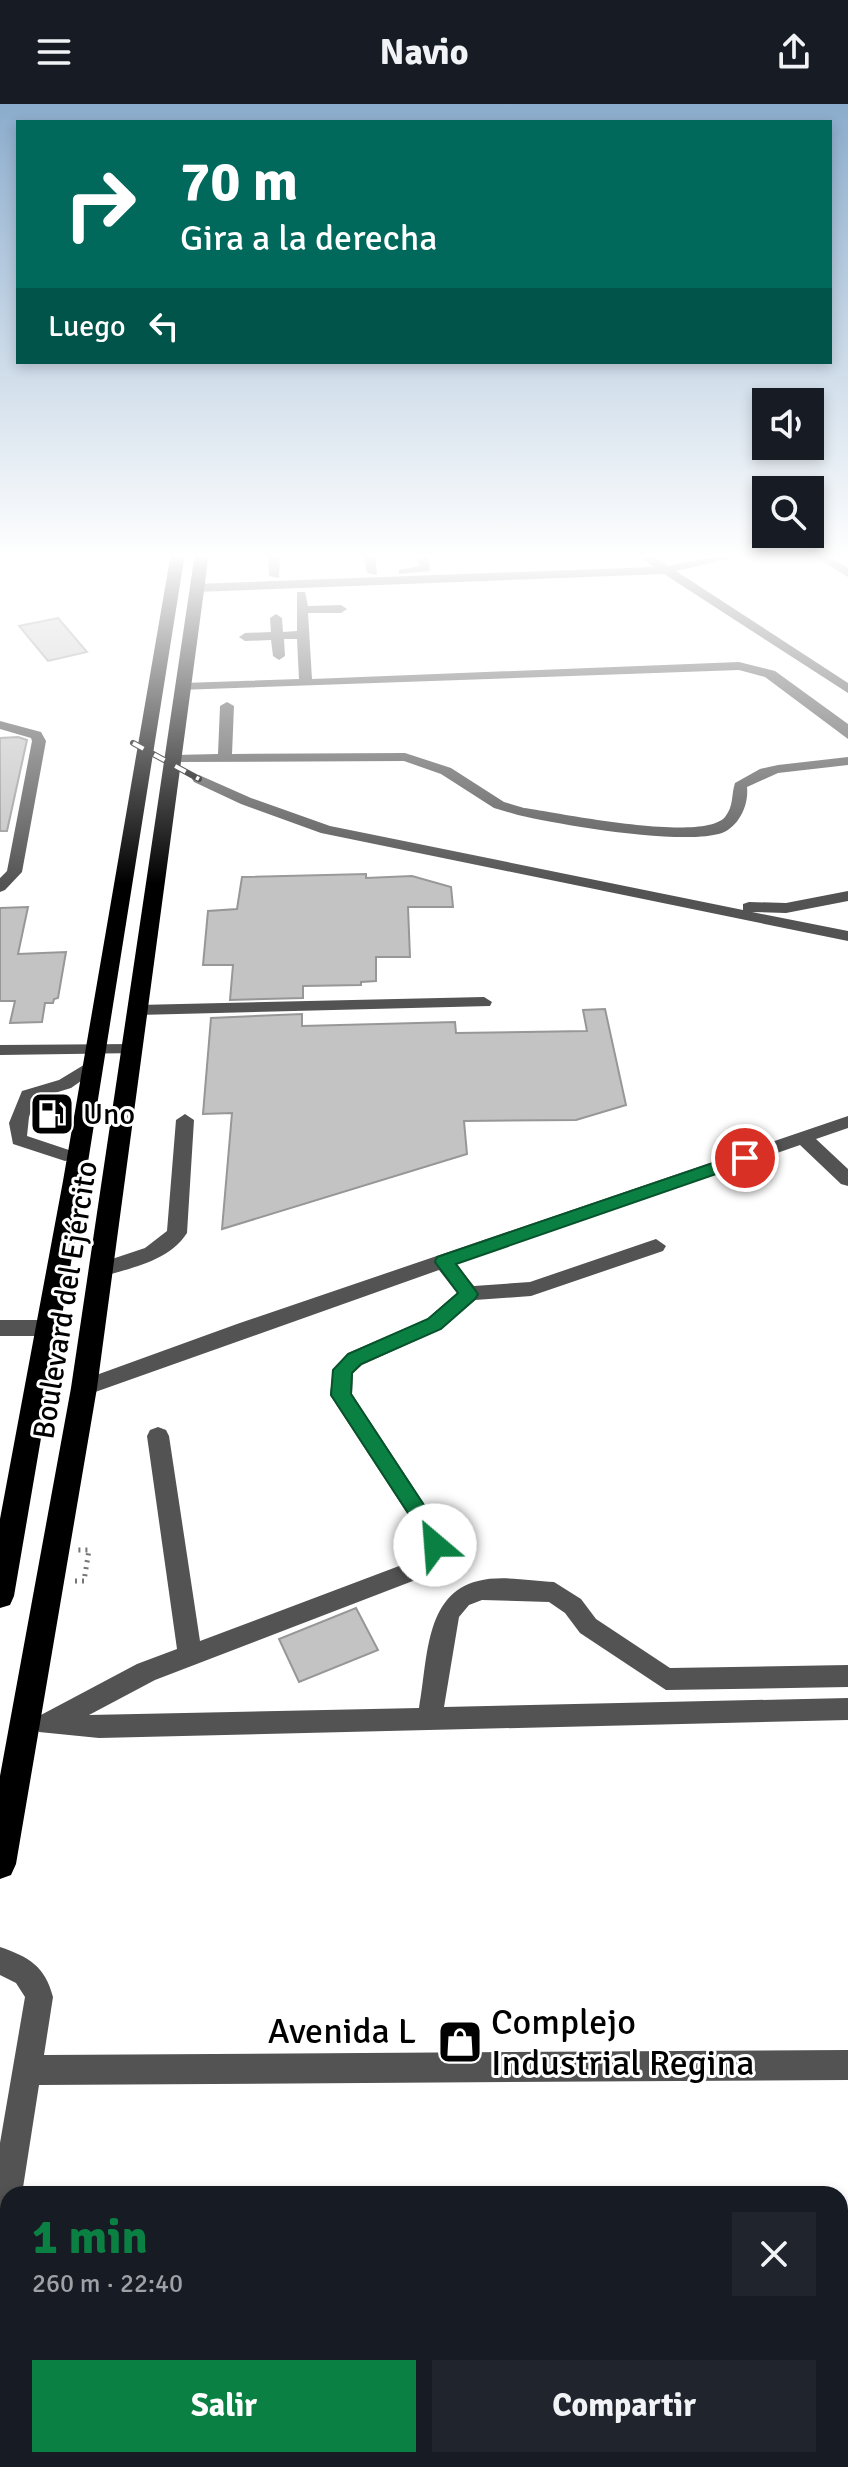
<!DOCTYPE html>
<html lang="es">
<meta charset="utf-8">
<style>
body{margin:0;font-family:Signika,sans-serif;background:#20242c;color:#f1f3f6;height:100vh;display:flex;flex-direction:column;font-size:30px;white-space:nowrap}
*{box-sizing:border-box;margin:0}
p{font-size:26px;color:#9ea1a6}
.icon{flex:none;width:44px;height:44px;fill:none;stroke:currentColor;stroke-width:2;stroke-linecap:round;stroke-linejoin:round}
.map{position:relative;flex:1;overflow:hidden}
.details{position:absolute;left:0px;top:2082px;width:848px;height:282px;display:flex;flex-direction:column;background:#171b24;border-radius:24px 24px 0 0;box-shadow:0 4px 12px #0003}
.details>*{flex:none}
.hud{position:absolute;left:16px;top:16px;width:816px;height:244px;border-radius:0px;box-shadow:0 4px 12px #0003;background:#00695c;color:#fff;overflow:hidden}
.buttons{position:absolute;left:752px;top:284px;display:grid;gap:16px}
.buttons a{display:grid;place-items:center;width:72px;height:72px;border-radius:0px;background:#171b24;box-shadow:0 4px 12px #0003;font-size:40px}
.pin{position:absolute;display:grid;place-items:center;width:68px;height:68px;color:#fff;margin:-34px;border:4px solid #fff;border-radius:50%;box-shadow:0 2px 8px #0007}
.me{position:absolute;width:88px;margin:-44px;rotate:333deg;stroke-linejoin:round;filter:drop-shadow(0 0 6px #0008)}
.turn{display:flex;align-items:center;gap:28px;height:168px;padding:0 32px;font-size:36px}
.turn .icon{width:104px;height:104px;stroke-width:2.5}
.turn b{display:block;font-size:56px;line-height:68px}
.then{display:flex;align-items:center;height:76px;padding:0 32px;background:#0003;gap:16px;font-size:30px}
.round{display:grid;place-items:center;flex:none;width:84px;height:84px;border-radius:0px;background:#20242c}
.summary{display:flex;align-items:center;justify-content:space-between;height:136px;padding:0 32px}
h1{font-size:48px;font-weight:700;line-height:60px;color:#0b8043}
.cta{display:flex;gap:16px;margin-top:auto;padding:16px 32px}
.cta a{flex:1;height:92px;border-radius:0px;background:#0b8043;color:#fff;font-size:32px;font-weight:700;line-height:92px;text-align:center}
.cta a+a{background:#20242c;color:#f1f3f6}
header{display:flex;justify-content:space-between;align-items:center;height:104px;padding:0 32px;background:#171b24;font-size:36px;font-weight:700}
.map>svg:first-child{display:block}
.building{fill:#c3c3c3;stroke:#979797;stroke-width:2}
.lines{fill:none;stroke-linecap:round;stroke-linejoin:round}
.path{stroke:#757575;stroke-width:5;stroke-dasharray:2 5;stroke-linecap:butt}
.minor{fill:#535353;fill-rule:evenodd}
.highway{fill:#000;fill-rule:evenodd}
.rail-casing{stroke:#000;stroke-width:6}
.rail{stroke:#fff;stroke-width:4;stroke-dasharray:12;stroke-linecap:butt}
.route{fill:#0b8043;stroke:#07532c;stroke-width:2}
.labels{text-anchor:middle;stroke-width:6;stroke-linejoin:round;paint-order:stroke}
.poi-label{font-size:30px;fill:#000;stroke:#fff;text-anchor:start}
.street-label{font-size:30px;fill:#000;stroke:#fff}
.near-poi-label{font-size:36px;fill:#000;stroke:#fff;text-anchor:start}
.near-street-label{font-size:36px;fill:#000;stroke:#fff}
</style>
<header><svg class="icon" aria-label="menu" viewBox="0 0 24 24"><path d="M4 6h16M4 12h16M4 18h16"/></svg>Navio<svg class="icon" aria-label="share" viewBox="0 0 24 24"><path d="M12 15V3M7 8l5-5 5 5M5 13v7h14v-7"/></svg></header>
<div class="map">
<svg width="848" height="2363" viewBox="0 0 848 2363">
<rect width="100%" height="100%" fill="#fff"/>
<!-- building -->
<g class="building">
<polygon points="58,514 87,548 48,557 19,522"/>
<polygon points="18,633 27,636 7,727 0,727 0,634"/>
<polygon points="366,770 366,774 412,772 451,783 453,803 408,803 410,853 376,853 376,877 361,878 361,881 303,882 303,894 230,896 233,861 203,861 208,807 237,805 242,773"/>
<polygon points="28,803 18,850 66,848 58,894 54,895 53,899 45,899 42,918 10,919 15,897 0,897 0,804"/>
<polygon points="605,905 626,1001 576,1016 464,1017 467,1050 222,1125 232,1009 203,1010 211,914 302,910 302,922 455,918 456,929 587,927 583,906"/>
<polygon points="356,1504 378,1546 299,1578 279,1535"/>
</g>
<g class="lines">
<!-- path -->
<polyline class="path" points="75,1477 84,1477 89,1446 78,1446"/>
<!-- minor -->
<g class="minor">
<polygon points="268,449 280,449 279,474 269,472"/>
<polygon points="363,449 375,449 377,471 367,469"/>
<polygon points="416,449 428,449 430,467 399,470 399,466 420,462"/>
<polygon points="634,449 648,449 668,462 731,449 753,449 676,467 848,579 848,589 664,470 196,488 190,484 196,480 654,463"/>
<polygon points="809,449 823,449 848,464 848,473"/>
<polygon points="297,488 305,488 308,502 341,501 347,505 341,509 308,509 312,575 739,558 775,567 848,620 848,635 765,573 739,566 179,586 179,580 184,579 299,575 297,535 284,535 285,552 279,556 273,552 271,536 245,537 239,533 245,529 271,528 270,514 276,510 282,514 283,528 297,527"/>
<path d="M227 598 234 602 232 650 405 649 451 664 504 698 524 704C560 709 703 739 725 713 734 702 731 691 735 679L760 665 778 661 848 653V661L778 669 747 683C749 701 739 722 722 729 683 742 561 721 518 711L494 704 441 670 404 657 169 658 167 655 174 651 218 650 220 602Z"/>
<polygon points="0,617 41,628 46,637 22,768 5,786 0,788 0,774 7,767 32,637 31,634 0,625"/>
<polygon points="199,671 251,694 330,722 743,806 743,800 749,798 786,799 848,787 848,797 786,809 752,808 848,827 848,837 321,729 241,700 194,678 192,675"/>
<polygon points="484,893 492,898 490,902 138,911 130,906 138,901"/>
<polygon points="132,940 138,941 141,945 138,949 0,951 0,941"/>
<polygon points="92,956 98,957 101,961 98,965 71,984 35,995 29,1013 27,1032 72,1047 74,1051 72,1055 65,1057 13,1040 9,1019 22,987 59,976"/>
<path d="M185 1010 194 1016 187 1129C169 1157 131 1164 101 1173L94 1171 91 1166 94 1161 145 1144 167 1127 176 1016Z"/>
<path d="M848 1012V1024L816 1035 848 1065V1082L841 1080 800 1041 456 1160 474 1182 530 1178 656 1135 666 1142 663 1147 531 1192 475 1196 441 1225 362 1261 353 1269 352 1290 444 1430 447 1441 431 1470 155 1576 89 1611 419 1604C428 1557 424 1490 478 1477 501 1471 531 1477 554 1478L581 1495 596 1515 670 1564 848 1561V1583L666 1586 580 1529 565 1509 549 1498 482 1496 469 1501 459 1513 444 1603 848 1594V1616L99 1634 39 1628 35 1620 39 1612 137 1560 177 1545 147 1332 150 1326 158 1323 166 1326 169 1332 200 1537 415 1456 423 1441 422 1432 330 1291 333 1266 348 1249 427 1215 457 1189 439 1166 84 1292 77 1290 73 1284 77 1278 237 1220Z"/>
<polygon points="0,1216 47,1216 54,1219 57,1224 54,1229 47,1232 0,1232"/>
<path d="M0 1843C29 1853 45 1862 53 1893L44 1951 848 1946V1976L39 1981 22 2090H8V2142L0 2146V2039L25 1893 16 1879 0 1871Z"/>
<polygon points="0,2268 8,2269 8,2301 0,2300"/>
<polygon points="840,2304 848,2305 848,2339 840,2338"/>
</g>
<!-- highway -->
<g class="highway">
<polygon points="171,449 185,449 85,1077 14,1492 10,1501 0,1504 0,1415 63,1077"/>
<polygon points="195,449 209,449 97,1284 16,1760 11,1771 0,1775 0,1672 71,1284"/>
</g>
<!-- rail casing -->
<g class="rail-casing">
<polyline id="rail" points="133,639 199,675"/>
</g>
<!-- rail -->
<use href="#rail" class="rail"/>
</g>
<!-- sky -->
<linearGradient id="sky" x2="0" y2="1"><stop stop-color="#8baccc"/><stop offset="0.58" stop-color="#fff"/><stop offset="1" stop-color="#fff" stop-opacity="0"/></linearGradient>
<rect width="848" height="780" fill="url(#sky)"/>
<!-- route -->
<polygon class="route" points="745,1048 753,1054 751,1058 456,1160 478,1190 475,1195 441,1225 361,1260 352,1269 351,1290 443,1430 445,1441 442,1448 435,1450 428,1448 423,1432 331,1291 333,1266 348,1250 428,1215 458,1189 435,1158 437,1153"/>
<!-- icons -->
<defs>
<g id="fuel-square" transform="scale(2.3)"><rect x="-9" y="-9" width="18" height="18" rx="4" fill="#000" stroke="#fff"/><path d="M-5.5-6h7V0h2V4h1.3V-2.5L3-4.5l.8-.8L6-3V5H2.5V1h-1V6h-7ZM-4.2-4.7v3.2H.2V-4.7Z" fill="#fff"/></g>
<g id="shop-square" transform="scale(2.3)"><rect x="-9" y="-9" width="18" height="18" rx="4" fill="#000" stroke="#fff"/><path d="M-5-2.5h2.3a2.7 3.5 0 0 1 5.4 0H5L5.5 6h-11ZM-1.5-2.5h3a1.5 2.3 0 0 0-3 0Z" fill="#fff"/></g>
</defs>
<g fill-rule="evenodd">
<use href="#fuel-square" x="52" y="1010"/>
<use href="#shop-square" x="460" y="1938"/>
</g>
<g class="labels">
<!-- poi labels -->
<g class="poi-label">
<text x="83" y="1020">Uno</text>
</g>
<!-- street labels -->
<g class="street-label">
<text transform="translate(65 1196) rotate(-81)" y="10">Boulevard del Ejército</text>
</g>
<!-- near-poi labels -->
<g class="near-poi-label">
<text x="491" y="1930">Complejo<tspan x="491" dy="41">Industrial Regina</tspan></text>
</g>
<!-- near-street labels -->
<g class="near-street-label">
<text x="342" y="1939">Avenida L</text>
</g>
</g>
</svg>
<div class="buttons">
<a><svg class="icon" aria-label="sound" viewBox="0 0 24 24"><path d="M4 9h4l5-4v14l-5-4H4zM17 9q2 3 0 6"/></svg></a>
<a><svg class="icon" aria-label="search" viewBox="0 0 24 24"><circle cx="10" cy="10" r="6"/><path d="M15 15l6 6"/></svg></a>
</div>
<div class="pin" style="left:745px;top:1054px;background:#d93025"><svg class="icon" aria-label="arrive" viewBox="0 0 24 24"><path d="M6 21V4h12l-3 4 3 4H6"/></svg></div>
<svg class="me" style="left:435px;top:1441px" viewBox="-20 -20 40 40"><circle r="19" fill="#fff"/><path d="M0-13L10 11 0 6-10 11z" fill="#0b8043"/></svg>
<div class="hud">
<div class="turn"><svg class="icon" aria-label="right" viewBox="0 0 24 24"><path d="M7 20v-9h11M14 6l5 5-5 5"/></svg><div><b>70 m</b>Gira a la derecha</div></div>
<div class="then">Luego<svg class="icon" aria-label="left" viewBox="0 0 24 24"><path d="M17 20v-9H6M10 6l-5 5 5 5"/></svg></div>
</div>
<section class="details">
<div class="summary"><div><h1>1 min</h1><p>260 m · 22:40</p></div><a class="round"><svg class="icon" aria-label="close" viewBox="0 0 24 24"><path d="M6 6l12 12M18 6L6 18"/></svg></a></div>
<div class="cta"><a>Salir</a><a>Compartir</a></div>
</section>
</div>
